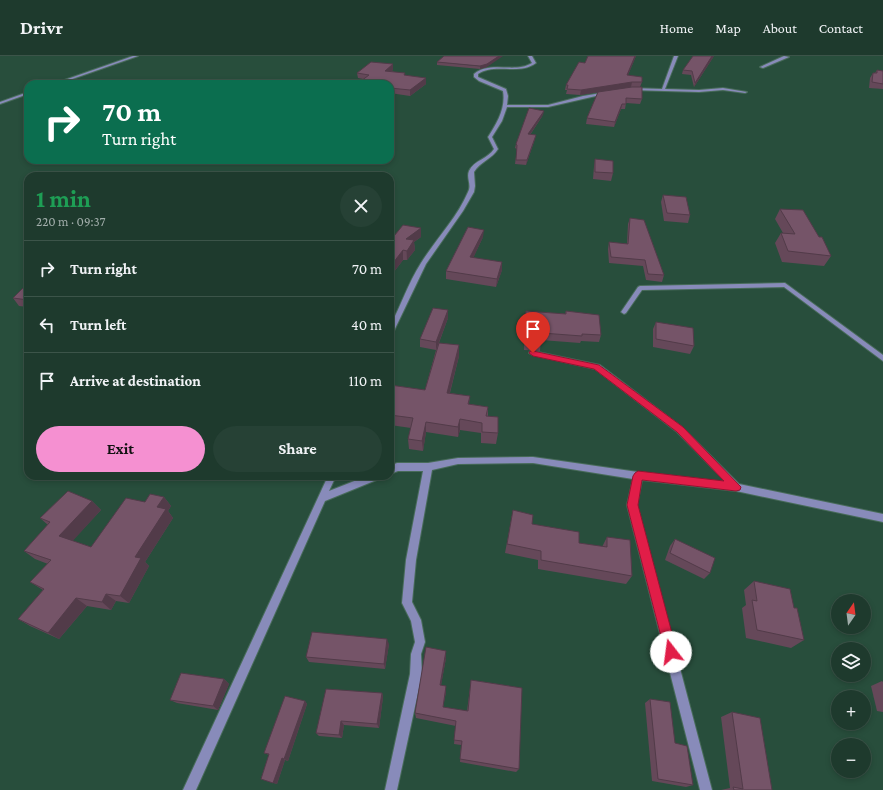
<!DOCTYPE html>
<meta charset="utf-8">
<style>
body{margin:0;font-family:"Crimson Pro",serif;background:#264135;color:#f1f3f6;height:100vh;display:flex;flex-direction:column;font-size:15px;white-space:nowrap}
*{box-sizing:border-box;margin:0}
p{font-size:13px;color:#a1adaa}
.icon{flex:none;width:22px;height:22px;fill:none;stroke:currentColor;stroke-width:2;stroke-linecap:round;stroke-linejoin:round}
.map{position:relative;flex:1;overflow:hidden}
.details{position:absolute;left:24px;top:116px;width:370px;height:308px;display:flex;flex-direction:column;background:#1e3a2d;border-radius:12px;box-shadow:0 2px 6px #0003,0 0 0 1px #3c5449}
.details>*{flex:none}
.hud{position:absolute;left:24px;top:24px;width:370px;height:84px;border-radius:12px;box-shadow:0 2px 6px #0003,0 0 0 1px #3c5449;background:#0b6e4f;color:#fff;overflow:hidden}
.needle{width:26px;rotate:14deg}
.fabs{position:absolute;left:831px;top:538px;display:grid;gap:8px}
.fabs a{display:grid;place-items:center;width:40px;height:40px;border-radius:50%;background:#1e3a2d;box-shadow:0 2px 6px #0003,0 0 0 1px #3c5449;font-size:20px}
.pin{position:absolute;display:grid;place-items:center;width:34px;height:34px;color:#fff;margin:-41px -17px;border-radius:50% 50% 50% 0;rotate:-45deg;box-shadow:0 0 4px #0007}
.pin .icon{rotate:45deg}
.me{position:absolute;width:44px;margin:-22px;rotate:345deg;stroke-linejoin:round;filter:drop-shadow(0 0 3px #0008)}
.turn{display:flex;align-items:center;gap:14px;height:84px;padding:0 12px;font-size:18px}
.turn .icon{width:52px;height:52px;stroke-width:2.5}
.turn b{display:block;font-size:28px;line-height:34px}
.round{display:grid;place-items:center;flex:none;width:42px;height:42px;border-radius:21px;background:#264135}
.overview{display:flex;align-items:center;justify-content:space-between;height:68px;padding:0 12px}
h1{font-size:24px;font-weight:700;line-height:30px;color:#1e9e55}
.button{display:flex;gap:8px;margin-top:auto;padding:8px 12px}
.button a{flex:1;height:46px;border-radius:24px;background:#f590d1;color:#111;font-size:16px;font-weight:700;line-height:46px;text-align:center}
.button a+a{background:#264135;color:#f1f3f6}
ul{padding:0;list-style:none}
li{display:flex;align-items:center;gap:12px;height:56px;padding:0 12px;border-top:1px solid #3c5449}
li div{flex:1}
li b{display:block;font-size:15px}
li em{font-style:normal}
header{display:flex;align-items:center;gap:24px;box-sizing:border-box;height:56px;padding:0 20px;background:#1e3a2d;border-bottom:1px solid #3c5449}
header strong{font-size:19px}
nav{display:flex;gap:22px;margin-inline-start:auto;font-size:14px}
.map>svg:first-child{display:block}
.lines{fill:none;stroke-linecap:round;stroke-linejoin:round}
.street-casing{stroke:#486b5a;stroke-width:2}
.street{fill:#888bba;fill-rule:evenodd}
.wall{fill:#654859}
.shaded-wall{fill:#523b49}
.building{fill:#755468;stroke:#523b49}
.route{fill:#e11d48;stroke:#92132f}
</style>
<header>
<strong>Drivr</strong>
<nav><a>Home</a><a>Map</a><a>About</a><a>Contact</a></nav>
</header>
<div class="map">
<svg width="883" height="734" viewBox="0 0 883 734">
<rect width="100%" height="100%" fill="#284e3c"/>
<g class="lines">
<!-- street casing -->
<g class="street-casing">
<g id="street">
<polygon points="133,0 138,0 58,28 53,28"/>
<path d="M528 0H532L536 7C518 20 496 6 478 18V21L506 33 508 40 507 49H548L583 40 607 36 609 37 548 51H507L502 65 492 81 498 93C492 103 480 106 474 116L475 130 474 136 463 155 426 208 392 279H390V270C401 250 408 227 421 207 436 183 457 162 468 136 472 129 466 122 469 115 474 104 488 103 494 93L488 81C497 67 506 52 503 35L479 25 474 21V18C491 4 514 18 532 7Z"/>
<polygon points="674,0 678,0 665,33 699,34 723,32 747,36 745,37 723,34 699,36 630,34 631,32 662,33"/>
<polygon points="784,0 789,1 763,12 760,11"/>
<polygon points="28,36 28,38 0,48 0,46"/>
<polygon points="785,227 883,299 883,305 784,231 642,234 626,257 624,258 621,256 638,231 640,230"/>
<polygon points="530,295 533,295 600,309 683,372 739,428 883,458 883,466 736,435 642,424 637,449 712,734 700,734 627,449 633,423 533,407 458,408 432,414 416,504 412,546 421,564 425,586 421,598 422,618 397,734 385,734 410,618 411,598 415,586 411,565 402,547 406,504 423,415 398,415 390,418 390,410 397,407 428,407 458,402 533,401 638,416 726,426 677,376 595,313 533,299 529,297"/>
<polygon points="328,420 336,420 329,435 367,420 380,420 379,423 325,445 196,734 183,734"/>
</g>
</g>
<!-- street -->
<use href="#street" class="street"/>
</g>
<!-- wall -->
<g class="wall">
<polygon points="588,0 636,0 628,19 642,26 640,31 631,31 580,39 566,38 567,34 565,34 566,29 585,7"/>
<polygon points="714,0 694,31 691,19 682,18 683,14"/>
<polygon points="437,6 487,11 480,13 437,9"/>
<polygon points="393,8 393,14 391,15 405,19 426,28 410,40 390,37 390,28 358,22 357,17"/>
<polygon points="877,14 883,15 883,33 869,32 870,22 873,17 875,17"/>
<polygon points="598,36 642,43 640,48 626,47 625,53 621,53 614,71 586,68 587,62"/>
<polygon points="543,59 530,79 535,83 526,109 515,108 517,93 515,92 516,88"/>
<polygon points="595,103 613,117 611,125 593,123 594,110"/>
<polygon points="663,139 690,159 688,167 664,165 661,146"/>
<polygon points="780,153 819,181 831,200 824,210 782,206 775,187 781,177 783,177 775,163"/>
<polygon points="630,162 664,219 662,226 646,224 643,210 609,207 608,193 609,186 627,188 628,168"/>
<polygon points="421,181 414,186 415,194 407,204 403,204 390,221 390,185"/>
<polygon points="483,181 473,202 502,214 496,231 446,223 446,215"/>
<polygon points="28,227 28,251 19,250 13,242"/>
<polygon points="526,255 565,258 566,255 601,279 599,286 581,285 580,287 541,284 540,295 524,294 525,262"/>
<polygon points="448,262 439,287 459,289 459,300 450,337 470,340 469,348 488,351 488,360 498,377 496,388 481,387 481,377 460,374 458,381 426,376 423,395 409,393 408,383 411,372 390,369 390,329 425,334 436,294 420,291 420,283"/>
<polygon points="656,266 694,290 690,298 653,291 653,273"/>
<polygon points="164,441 171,450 168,455 173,462 145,506 149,510 129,547 116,545 111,554 87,550 59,583 30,570 18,563 43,534 30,526 48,508 35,503 24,495 48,469 40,462 92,445 101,454 72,485 91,491 145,446"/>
<polygon points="513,454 532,468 579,487 602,491 607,481 632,520 626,528 538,513 538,504 505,497"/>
<polygon points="675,483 710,517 704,523 665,504 670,490"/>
<polygon points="754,525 794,552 804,584 791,592 746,582 742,552 746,549 744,534"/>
<polygon points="389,588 385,613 309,606 306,601"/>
<polygon points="446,602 441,629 446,636 443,651 467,655 471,624 519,713 516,716 460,706 461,689 454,688 456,670 416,662 415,657"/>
<polygon points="224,623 229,628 218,654 177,647 170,644"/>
<polygon points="882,625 883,626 883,656 877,655 871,630"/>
<polygon points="382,637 383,641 379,672 344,669 342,682 319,680 316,677"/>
<polygon points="650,643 675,687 693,729 686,731 652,725 645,647"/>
<polygon points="305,645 307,648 288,705 285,704 277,728 261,723 269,699 264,697"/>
<polygon points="732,656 772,734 721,734 730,732 721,661"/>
</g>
<!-- shaded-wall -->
<g class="shaded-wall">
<polygon points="499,0 503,0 487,11 480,13 480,10"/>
<polygon points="635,0 636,0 626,24 627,19"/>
<polygon points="712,0 714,0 694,31 695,27"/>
<polygon points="393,8 393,14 385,20 385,15"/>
<polygon points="426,22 426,28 410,40 410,34"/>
<polygon points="632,26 631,31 580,39 581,34"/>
<polygon points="622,48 621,53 614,71 615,66"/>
<polygon points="544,55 543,59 527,83 528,78"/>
<polygon points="536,79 535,83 526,109 527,104"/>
<polygon points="421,172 421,181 414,186 415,194 407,204 406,183"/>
<polygon points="484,174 483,181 470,209 470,201"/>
<polygon points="403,194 403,204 390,221 390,211"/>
<polygon points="502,206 502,214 496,231 497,223"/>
<polygon points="448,254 448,262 436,294 436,286"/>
<polygon points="459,289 459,300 447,347 447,337"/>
<polygon points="460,363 460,374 458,381 458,371"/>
<polygon points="426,366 426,376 423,395 422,385"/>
<polygon points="164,441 171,450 168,455 173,462 145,506 149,510 129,547 120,540 135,501 157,451"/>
<polygon points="92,445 101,454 69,489 59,480"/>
<polygon points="106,538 116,545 111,554 102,546"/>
<polygon points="76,542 87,550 59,583 48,577"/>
<polygon points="387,583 389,588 385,613 384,608"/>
<polygon points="446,595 446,602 440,635 440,629"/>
<polygon points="224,623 229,628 218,654 213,650"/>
<polygon points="446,630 446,636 442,656 443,651"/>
<polygon points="382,637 383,641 379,672 377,668"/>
<polygon points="305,645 307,648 288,705 284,703"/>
<polygon points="341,665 344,669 342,682 339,679"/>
<polygon points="282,702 285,704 277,728 273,727"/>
</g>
<!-- building -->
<g class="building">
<polygon points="444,0 499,0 487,8 480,10 437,6"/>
<polygon points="588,0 635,0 627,19 642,21 642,26 632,26 581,34 567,33 568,29 566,29 579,6 585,7"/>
<polygon points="693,0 712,0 695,27 692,15 683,14"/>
<polygon points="371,6 393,8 385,15 405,17 404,19 426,22 410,34 390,32 390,28 357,28 369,19 357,17"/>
<polygon points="877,14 883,15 883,28 872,26 873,17 877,17"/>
<polygon points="632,31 642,31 642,43 626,42 626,48 622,48 615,66 587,62 598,36"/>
<polygon points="529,52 544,55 528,78 536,79 527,104 516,104 517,89 516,88"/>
<polygon points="595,103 613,105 613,117 595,116"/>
<polygon points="663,139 686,141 690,159 667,157"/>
<polygon points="780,153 803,154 819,181 822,181 831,200 788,195 781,177 795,178"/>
<polygon points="630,162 644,164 664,219 648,218 645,204 611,201 609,186 628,188"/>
<polygon points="403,169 421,172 406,183 414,184 407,195 403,194 390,211 390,185"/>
<polygon points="468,171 484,174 470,201 502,206 497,223 446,215"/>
<polygon points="28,227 28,244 13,242"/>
<polygon points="433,252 448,254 436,286 420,283"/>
<polygon points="526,255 566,258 566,255 599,259 601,279 582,278 582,280 542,277 541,288 526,287"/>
<polygon points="656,266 693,272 694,290 656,283"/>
<polygon points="439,287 459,289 447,337 470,340 468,348 488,351 486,360 498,361 498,377 482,376 482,367 460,363 458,371 426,366 422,385 408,383 413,362 390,359 390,329 425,334"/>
<polygon points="68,435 92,445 59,480 91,491 126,442 145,446 150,438 164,441 157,451 166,453 135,501 141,502 120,540 106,538 102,546 76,542 48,577 18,563 44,533 30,526 51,504 24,495 50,466 40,462"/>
<polygon points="513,454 533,459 532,468 579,476 579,487 607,491 607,481 630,484 632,520 541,504 541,495 507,488"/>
<polygon points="675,483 715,502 710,517 670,497"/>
<polygon points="754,525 790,533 794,552 797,552 804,584 757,574 752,544 757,545"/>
<polygon points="312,576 387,583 384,608 306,601"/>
<polygon points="426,591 446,595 440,629 446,630 443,651 468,655 471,624 522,632 519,713 460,703 462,685 454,684 456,665 415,657"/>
<polygon points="181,617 224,623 213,650 170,644"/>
<polygon points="326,633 382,637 377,668 341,665 339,679 316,677"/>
<polygon points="285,640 305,645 284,703 282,702 273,727 261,723 269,698 264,697"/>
<polygon points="650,643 670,646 675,687 687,690 693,729 658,723"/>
<polygon points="732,656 760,662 772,734 734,734 733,731 743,733"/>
</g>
<!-- route -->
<polygon class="route" points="530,295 533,295 599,309 683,371 741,431 740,434 736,435 642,424 638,449 677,596 675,600 671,602 666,600 665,596 627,449 633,420 635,417 638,415 724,425 677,376 594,313 533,300 529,297"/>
</svg>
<div class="fabs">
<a><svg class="needle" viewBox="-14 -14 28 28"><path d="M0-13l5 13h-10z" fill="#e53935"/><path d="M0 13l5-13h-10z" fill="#a1adaa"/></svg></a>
<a><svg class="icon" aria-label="layers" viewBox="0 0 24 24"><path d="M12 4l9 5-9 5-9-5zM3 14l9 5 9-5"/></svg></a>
<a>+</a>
<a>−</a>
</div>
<div class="pin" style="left:533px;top:297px;background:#d93025"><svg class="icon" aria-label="arrive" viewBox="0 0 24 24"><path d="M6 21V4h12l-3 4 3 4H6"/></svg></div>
<svg class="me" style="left:671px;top:596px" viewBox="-20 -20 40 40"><circle r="19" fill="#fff"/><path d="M0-13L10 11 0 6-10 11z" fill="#e11d48"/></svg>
<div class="hud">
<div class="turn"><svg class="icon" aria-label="right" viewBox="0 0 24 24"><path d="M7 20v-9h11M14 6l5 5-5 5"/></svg><div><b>70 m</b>Turn right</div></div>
</div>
<section class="details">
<div class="overview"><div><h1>1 min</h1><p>220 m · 09:37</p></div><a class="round"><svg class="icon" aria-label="close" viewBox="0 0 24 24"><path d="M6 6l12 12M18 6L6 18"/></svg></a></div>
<ul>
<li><svg class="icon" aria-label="right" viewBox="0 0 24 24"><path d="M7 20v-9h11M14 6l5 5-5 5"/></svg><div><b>Turn right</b></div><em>70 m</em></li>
<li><svg class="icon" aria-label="left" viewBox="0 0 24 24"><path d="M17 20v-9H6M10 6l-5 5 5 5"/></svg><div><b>Turn left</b></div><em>40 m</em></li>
<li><svg class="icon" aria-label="arrive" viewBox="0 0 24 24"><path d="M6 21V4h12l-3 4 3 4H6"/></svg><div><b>Arrive at destination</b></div><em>110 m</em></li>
</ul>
<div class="button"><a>Exit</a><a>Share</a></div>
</section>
</div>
